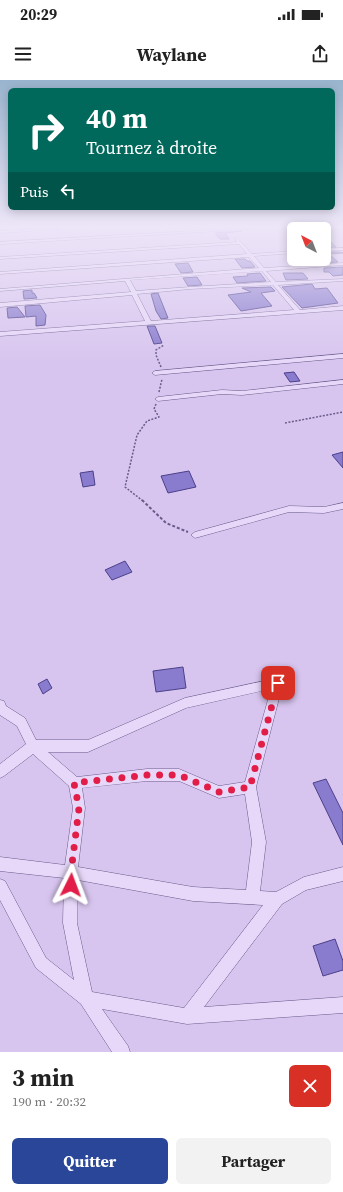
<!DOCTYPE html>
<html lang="fr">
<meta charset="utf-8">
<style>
body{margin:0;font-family:"Source Serif 4",serif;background:#f2f2f2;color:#222;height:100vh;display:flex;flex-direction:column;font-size:15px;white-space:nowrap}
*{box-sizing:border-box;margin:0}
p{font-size:13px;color:#767676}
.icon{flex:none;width:22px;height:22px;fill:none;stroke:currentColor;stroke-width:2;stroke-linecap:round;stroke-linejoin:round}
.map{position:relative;height:972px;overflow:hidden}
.sheet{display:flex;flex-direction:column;background:#fff;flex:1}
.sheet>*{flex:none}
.banner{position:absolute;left:8px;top:8px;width:327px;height:122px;border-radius:6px;box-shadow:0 2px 10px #0003;background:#00695c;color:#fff;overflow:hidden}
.needle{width:26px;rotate:318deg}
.fabs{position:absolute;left:287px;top:142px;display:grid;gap:8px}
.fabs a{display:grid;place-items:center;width:44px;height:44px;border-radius:6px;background:#fff;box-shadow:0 2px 10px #0003;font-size:20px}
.pin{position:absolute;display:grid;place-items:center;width:34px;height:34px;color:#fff;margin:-17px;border-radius:8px;box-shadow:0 2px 6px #0006}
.me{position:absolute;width:44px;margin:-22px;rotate:3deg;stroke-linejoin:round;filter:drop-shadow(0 0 3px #0008)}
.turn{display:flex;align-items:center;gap:14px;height:84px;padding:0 12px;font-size:18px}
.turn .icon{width:52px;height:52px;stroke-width:2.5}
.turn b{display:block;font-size:28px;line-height:34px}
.then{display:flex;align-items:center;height:38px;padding:0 12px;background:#0003;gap:8px;font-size:15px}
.round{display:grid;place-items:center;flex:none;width:42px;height:42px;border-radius:6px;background:#f2f2f2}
.head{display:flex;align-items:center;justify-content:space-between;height:68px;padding:0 12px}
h1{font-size:24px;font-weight:700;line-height:30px}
.action{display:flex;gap:8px;margin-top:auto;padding:8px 12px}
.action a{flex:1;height:46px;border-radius:6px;background:#2a4699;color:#fff;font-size:16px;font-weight:700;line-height:46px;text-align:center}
.action a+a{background:#f2f2f2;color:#222}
.status{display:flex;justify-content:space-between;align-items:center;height:28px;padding:0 20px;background:#fff;direction:ltr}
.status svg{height:11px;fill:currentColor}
header{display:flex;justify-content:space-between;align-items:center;height:52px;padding:0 12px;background:#fff;font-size:18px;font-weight:700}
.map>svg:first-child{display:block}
.building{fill:#897bcd;stroke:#4b4089}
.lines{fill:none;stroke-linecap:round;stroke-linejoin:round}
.minor-casing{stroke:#685b8a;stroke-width:1}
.path-far1{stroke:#685b8a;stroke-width:1.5;stroke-dasharray:2 1.5;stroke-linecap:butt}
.path{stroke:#685b8a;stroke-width:2;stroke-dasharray:3 2;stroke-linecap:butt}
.minor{fill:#e7d8f9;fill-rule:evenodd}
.route{stroke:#e11d48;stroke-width:7;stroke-dasharray:0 12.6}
</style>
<div class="status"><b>20:29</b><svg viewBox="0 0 49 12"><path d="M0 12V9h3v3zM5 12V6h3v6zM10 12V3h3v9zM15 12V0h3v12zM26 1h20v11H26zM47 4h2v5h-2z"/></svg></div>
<header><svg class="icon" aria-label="menu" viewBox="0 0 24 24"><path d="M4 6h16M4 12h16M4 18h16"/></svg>Waylane<svg class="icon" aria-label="share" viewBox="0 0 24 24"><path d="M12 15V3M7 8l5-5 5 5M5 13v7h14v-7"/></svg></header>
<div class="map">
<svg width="343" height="972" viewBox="0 0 343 972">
<rect width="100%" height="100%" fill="#d8c5ef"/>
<!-- building -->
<g class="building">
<polygon points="242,151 225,153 229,159 220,159 215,153"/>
<polygon points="324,155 336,167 324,168"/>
<polygon points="324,172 341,172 343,173 329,174 338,182 324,183"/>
<polygon points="235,179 245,179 247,181 250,181 255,187 242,188"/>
<polygon points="188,183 193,192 181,193 175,184"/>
<polygon points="343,187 343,195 333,196 329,192 324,192 324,188"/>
<polygon points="260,193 266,201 237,203 233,197 248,196 247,194"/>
<polygon points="283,193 303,193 308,199 286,200"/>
<polygon points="197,197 202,205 188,206 183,198"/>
<polygon points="312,204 315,209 327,208 338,223 302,228 282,207"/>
<polygon points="271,207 275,211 261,213 272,226 241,231 228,215 251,212 242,208"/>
<polygon points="32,210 32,213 34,213 37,218 24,219 23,211"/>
<polygon points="158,213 168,238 161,239 156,231 151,214"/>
<polygon points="40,225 46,235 45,245 36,246 36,236 26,237 25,226"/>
<polygon points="17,227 25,237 8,238 7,228"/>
<polygon points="147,246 155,246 162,263 154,264"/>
<polygon points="294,292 300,301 290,302 284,293"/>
<polygon points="343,372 343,388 332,375"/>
<polygon points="93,391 95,405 83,407 80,393"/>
<polygon points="189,391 196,407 168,413 161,396"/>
<polygon points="125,481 132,492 112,500 105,490"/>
<polygon points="183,587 186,608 156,612 153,591"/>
<polygon points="47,599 52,608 43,614 38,604"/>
<polygon points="326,699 343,733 343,765 313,703"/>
<polygon points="335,859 343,881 343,890 323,896 313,866"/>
</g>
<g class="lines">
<!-- minor casing -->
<g class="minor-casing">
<g id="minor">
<polygon points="87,146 107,146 0,153 0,151"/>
<polygon points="282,146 302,146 0,164 0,162"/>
<path d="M237 158 252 174 294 171V173L254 176 264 188 343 183V185L266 191 276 202 343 199V201L278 205 300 230 343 226V230L0 256V252L145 241 132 215 0 227V223L131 212 125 201 0 211V209L259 188 249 177 0 194V192L247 174 239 164 0 179V177L237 162 235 159ZM262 191 271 202 190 207 136 211 130 200ZM273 205 294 230 151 241 137 214 190 209Z"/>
<polygon points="343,168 343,170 324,171 324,169"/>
<polygon points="343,274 343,278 155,295 152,293 155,291"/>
<polygon points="343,300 343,304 242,315 222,314 158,321 155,319 158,317 222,310 242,311"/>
<polygon points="343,423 343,429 324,433 289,432 195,458 191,455 195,452 289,426 324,427"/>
<path d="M278 598 282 600 283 603 256 707 266 762 260 811 276 812 304 797 343 787V801L306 810 282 824 204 927 343 917V933L187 944 102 929 128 966 130 972H112L81 924 36 888 0 820V799L5 801 46 878 74 900 63 843 64 798 0 791V777L65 785 73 728 69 706 33 674 4 696 0 698V684L26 664 17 646 0 635V620L4 621 6 626 25 638 36 660H88L185 618ZM271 609 245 702 219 706 179 689H147L77 697 48 672H88L186 628ZM147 701H179L219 718 245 714 252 762 246 810 193 807 78 787 85 728 82 708ZM78 800 193 821 263 825 184 928 92 912 77 843Z"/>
</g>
</g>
<!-- path-far1 -->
<g class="path-far1">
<polyline points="161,287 156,275 156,270 164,265"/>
<polyline points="159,312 162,299"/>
<polyline points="285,343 343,332"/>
<polyline points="143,421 125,407 137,355 147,341 159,337 154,329 156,324"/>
</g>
<!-- path -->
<polyline class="path" points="142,420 166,443 188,452"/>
<!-- minor -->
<use href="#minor" class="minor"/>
</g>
<!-- sky -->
<linearGradient id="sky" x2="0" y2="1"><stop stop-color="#99b4ce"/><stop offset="0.52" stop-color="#ede5f8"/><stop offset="1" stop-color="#ede5f8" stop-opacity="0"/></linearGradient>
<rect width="343" height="282" fill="url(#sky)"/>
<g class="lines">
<!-- route -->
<polyline class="route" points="71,805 71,792 79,728 74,703 147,695 179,695 219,712 250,707 278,603"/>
</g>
</svg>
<div class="fabs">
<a><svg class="needle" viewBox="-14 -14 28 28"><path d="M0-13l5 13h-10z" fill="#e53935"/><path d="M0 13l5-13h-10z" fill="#767676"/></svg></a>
</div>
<div class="pin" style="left:278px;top:603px;background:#d93025"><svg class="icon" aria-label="arrive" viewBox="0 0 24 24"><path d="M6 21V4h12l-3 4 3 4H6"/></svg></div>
<svg class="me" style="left:71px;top:805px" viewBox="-20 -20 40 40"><path d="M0-17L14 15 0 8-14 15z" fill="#e11d48" stroke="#fff" stroke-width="4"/></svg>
<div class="banner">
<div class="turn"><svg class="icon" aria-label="right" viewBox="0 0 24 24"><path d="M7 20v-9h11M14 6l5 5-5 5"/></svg><div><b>40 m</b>Tournez à droite</div></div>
<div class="then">Puis<svg class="icon" aria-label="left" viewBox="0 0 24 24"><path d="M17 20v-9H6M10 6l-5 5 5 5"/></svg></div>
</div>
</div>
<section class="sheet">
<div class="head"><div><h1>3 min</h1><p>190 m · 20:32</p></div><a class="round" style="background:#d93025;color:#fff"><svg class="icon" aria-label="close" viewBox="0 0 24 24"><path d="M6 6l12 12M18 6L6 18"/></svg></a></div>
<div class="action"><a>Quitter</a><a>Partager</a></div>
</section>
